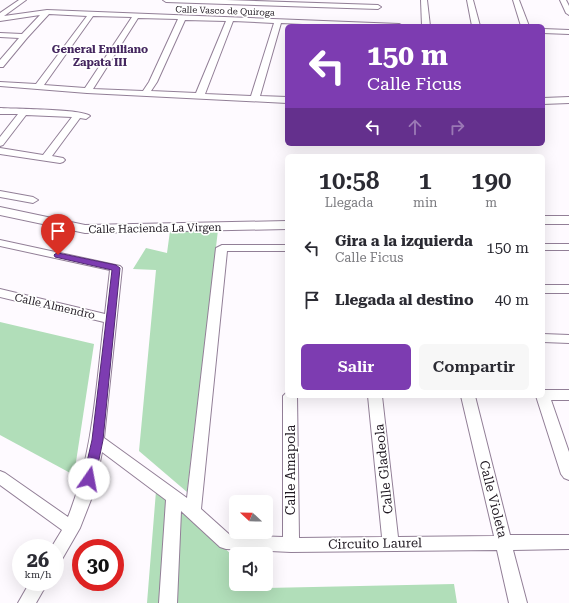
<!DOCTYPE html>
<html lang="es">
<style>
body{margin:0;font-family:"Roboto Serif",serif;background:#f7f7f7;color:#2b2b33;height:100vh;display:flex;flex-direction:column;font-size:15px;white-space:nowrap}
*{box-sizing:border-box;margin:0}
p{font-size:13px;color:#7c7c81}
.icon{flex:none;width:22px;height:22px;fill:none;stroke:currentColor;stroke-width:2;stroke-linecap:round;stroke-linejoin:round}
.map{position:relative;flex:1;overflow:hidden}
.details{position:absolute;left:285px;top:154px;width:260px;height:244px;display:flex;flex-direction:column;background:#fff;border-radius:6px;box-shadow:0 4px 16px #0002}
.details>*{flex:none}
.banner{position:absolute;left:285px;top:24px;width:260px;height:122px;border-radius:6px;box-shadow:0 4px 16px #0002;background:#7d3cb1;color:#fff;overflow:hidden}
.needle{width:26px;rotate:292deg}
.buttons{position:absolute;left:229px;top:495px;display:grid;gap:8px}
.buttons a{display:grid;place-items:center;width:44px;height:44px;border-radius:6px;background:#fff;box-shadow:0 4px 16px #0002;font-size:20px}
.speed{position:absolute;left:12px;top:539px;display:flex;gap:8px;font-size:20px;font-weight:700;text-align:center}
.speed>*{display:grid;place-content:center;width:52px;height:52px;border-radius:50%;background:#fff;box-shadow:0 4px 16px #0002;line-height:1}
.speed small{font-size:10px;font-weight:400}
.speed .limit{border:6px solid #d22;background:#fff;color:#111}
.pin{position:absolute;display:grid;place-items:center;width:34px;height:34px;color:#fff;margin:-41px -17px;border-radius:50% 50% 50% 0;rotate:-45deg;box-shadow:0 0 4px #0007}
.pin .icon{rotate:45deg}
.me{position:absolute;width:44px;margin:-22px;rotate:12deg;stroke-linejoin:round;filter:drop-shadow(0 0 3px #0008)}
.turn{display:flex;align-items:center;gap:14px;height:84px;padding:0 16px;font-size:18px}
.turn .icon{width:52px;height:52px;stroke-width:2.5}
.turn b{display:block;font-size:28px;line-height:34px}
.lanes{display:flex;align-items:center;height:38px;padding:0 16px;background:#0003;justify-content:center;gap:20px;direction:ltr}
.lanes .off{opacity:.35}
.eta{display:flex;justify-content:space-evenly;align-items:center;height:68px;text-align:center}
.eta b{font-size:24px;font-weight:600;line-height:28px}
.action{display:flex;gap:8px;margin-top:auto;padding:8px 16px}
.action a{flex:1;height:46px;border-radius:6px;background:#7d3cb1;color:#fff;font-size:16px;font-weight:600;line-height:46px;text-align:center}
.action a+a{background:#f7f7f7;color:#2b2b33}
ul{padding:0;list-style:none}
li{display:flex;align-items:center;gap:12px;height:52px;padding:0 16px}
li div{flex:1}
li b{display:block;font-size:15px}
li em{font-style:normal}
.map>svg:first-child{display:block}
.green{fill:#b1deb9}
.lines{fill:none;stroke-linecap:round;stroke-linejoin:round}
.minor-casing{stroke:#927f97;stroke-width:2}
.tertiary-casing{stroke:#927f97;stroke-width:2}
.minor{fill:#fff;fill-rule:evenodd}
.tertiary{fill:#fff;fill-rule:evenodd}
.route{fill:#7d3cb1;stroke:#512773}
.labels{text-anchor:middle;stroke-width:3.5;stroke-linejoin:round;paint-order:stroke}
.far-street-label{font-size:9px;fill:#201922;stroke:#fff}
.far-quarter-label{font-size:11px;font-weight:bold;fill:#452760;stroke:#fff}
.street-label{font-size:11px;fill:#201922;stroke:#fff}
.near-street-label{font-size:13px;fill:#201922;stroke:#fff}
</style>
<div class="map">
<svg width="569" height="603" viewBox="0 0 569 603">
<rect width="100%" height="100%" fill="#fefaff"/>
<!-- green -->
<g class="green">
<polygon points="218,230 187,492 139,451 156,270 133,269 146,248 167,253 170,231"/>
<polygon points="0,322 94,344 74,475 0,435"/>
<polygon points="156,491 230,553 256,554 236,554 236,584 266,584 266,588 454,584 457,603 147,603"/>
</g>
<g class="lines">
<!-- minor casing -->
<g class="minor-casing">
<g id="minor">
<path d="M19 0H26L4 16 47 10 399 24 403 26H346L281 23 260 96 287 97V103L87 93 0 86V82L36 84 87 16 49 14 27 38 3 67H0V60L19 38 0 37V33L22 34 40 15 0 21V13ZM93 16 132 17 85 88 44 85ZM138 18 178 19 149 82 143 91 93 89ZM185 20 226 21 196 93 151 91 157 82ZM233 21 274 23 251 96 205 94Z"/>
<polygon points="163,0 226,0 378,5 381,7 378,9 166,2"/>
<polygon points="421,0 427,0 430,26 422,26"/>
<polygon points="467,0 473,0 480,26 472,26"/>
<polygon points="513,0 519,0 529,26 521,26"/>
<polygon points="560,0 566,0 569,6 569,15 566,13"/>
<polygon points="543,29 569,30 569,34 543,33"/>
<polygon points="569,97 569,103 543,104 543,98"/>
<path d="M0 108C15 109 83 109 90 116L86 119 80 118 52 156 63 158 65 160 63 162 60 163 0 154V148L43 155 72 117 26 115 3 145 0 146V137L18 114H0Z"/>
<polygon points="0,191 33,197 38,200 33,203 0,197"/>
<path d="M0 240 120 266 122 268 104 438 187 498 216 248 222 245H287V251H227L201 509 230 535 283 537V396L287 392V396H297L299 538 382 537 368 396H382L398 537 494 536 461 396H475L510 535H569V549L513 550 527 603H509L497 550 291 552 226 549 220 547 181 511 177 603H159L166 500 102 452 94 492 80 528 61 561 55 563V548H51L62 530 0 485V471L5 473 68 517C93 455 96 387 104 322L0 297V289L105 314 110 270 0 246Z"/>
<rect x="543" y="244" width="26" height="6"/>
<rect x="543" y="285" width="26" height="8"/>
<polygon points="543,334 569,335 569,343 543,342"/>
<polygon points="543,390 569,390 569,400 551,400 569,452 569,480 564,478 561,474 536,396 543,396"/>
<polygon points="30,582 48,582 36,603 18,603"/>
</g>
</g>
<!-- tertiary casing -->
<g class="tertiary-casing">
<g id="tertiary">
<polygon points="0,207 85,225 287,221 287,229 85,233 0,215"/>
<rect x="543" y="216" width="26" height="8"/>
</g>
</g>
<!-- minor -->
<use href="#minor" class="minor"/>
<!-- tertiary -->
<use href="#tertiary" class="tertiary"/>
</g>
<!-- route -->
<polygon class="route" points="58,253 116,265 120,268 103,440 95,479 93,483 89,484 85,483 83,479 92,440 112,270 55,257 54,255 55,254"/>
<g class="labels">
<!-- far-street labels -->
<g class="far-street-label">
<text transform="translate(225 11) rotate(2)" y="3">Calle Vasco de Quiroga</text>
</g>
<!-- far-quarter labels -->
<g class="far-quarter-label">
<text x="100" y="53">General Emiliano<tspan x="100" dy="13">Zapata III</tspan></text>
</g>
<!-- street labels -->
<g class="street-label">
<text transform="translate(155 228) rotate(-1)" y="4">Calle Hacienda La Virgen</text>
<text transform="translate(55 306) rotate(13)" y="4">Calle Almendro</text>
</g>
<!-- near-street labels -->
<g class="near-street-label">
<text transform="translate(383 469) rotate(-96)" y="5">Calle Gladeola</text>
<text transform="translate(290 470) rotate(-90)" y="5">Calle Amapola</text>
<text transform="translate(494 499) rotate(76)" y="5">Calle Violeta</text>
<text transform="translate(375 543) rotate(-1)" y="5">Circuito Laurel</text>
</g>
</g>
</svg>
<div class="buttons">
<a><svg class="needle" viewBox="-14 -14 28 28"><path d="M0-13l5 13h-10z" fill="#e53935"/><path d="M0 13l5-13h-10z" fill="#7c7c81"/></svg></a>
<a><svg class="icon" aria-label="sound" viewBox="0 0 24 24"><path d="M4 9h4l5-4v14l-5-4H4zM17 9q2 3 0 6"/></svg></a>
</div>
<div class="speed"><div>26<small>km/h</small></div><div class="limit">30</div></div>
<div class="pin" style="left:58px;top:255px;background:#d93025"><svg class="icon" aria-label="arrive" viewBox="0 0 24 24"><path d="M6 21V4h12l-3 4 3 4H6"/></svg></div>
<svg class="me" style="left:89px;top:479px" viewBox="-20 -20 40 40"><circle r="19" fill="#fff"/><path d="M0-13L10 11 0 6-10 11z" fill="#7d3cb1"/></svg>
<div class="banner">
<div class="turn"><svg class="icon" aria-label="left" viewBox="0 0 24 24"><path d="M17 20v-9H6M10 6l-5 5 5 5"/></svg><div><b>150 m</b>Calle Ficus</div></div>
<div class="lanes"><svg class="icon" aria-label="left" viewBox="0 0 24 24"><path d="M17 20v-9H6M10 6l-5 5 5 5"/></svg><svg class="icon off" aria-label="ahead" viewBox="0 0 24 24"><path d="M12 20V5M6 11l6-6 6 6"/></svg><svg class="icon off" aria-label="right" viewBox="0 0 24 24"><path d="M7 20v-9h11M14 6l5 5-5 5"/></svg></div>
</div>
<section class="details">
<div class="eta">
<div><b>10:58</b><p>Llegada</p></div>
<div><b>1</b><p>min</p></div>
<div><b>190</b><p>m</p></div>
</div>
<ul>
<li><svg class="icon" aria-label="left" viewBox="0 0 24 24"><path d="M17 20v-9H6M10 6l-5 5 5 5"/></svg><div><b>Gira a la izquierda</b><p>Calle Ficus</p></div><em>150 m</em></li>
<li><svg class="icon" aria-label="arrive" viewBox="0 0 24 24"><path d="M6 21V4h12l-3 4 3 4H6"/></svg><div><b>Llegada al destino</b></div><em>40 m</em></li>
</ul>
<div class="action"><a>Salir</a><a>Compartir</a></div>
</section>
</div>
